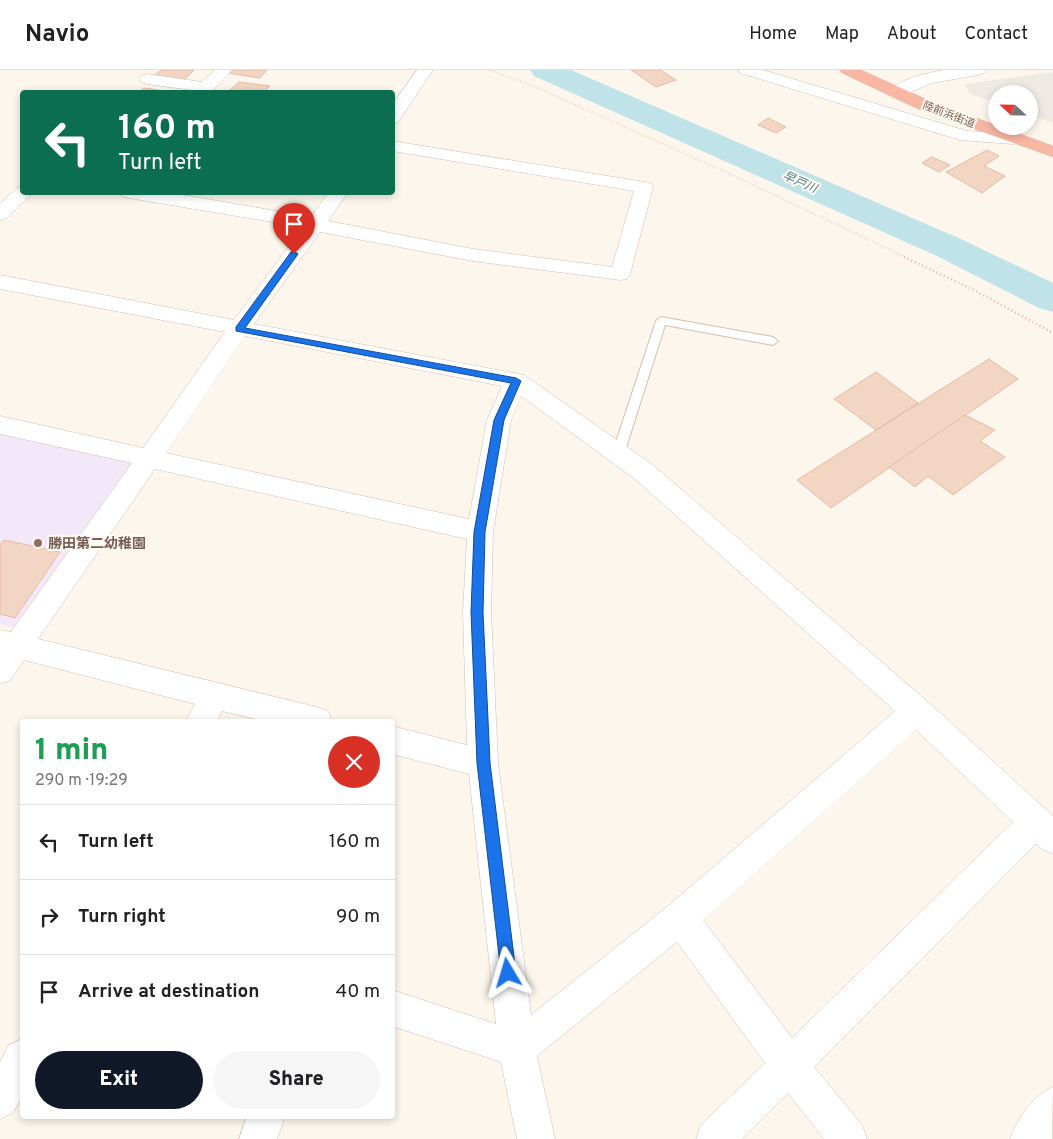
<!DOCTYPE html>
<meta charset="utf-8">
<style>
body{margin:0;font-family:Overpass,"Noto Sans JP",sans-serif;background:#f6f6f6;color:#202124;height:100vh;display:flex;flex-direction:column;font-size:19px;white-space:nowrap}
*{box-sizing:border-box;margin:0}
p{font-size:16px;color:#757577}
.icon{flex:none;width:28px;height:28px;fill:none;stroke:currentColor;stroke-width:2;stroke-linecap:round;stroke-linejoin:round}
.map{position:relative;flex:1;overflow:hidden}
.details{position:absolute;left:20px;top:649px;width:375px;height:400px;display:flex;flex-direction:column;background:#fff;border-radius:5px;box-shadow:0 2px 8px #0003}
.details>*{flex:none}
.top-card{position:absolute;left:20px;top:20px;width:375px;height:105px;border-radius:5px;box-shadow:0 2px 8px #0003;background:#0b6e4f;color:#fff;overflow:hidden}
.needle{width:32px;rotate:292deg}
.fabs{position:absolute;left:988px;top:15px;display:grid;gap:10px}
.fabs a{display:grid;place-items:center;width:50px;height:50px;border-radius:50%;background:#fff;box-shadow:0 2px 8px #0003;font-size:25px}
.pin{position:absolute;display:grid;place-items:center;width:42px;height:42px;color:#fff;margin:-51px -21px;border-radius:50% 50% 50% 0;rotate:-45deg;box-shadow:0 0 5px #0007}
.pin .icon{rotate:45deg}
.me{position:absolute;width:55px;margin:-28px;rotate:353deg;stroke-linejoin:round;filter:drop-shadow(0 0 4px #0008)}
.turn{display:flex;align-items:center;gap:18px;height:105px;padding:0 15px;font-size:22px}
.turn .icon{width:65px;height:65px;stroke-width:2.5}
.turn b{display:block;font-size:35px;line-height:42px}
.round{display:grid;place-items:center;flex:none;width:52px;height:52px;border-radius:26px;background:#f6f6f6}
.summary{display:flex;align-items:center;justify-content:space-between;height:85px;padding:0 15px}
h1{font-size:30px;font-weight:800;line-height:38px;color:#1e9e55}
.primary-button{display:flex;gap:10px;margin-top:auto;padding:10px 15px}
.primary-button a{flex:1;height:58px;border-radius:30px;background:#111827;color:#fff;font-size:20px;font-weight:800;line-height:58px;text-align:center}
.primary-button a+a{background:#f6f6f6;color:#202124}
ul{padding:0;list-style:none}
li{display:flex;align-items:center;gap:15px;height:75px;padding:0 15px;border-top:1px solid #e0e0e0}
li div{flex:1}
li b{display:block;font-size:19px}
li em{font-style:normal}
header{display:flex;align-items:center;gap:30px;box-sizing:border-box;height:70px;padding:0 25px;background:#fff;border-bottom:1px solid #e0e0e0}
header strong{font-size:24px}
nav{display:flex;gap:28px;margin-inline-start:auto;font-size:18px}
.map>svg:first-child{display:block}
.industrial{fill:#efe9e4}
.education{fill:#f3e8fa}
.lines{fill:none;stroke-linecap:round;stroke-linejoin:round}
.river{fill:#bfe3e8;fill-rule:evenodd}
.building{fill:#f3d5c3;stroke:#e6bba3}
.lane-casing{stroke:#d1beb0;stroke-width:2}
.street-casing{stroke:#d1beb0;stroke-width:1}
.secondary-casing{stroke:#d6c0b0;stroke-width:1}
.highway-casing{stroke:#dad1cd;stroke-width:1}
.path-far1{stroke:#d9b8a5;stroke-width:2;stroke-dasharray:0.5 2.5;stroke-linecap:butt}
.path{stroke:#d9b8a5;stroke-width:2.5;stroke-dasharray:1 3;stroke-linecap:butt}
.lane{fill:#fff;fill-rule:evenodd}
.street{fill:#fff;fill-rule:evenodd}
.secondary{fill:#fff;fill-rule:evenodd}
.highway{fill:#f7b7a3;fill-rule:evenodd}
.route{fill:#1a73e8;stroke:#114b97}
.education-dot{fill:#8d6e63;stroke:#fffaf3;stroke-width:2}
.labels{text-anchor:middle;stroke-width:4;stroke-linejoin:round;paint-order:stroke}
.far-street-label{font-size:11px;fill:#7a5c4d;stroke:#fffaf3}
.far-water-label{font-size:12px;font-style:italic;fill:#437c86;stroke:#fffaf3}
.education-label{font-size:14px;font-weight:bold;fill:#785e54;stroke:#fffaf3;text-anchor:start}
</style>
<header>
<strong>Navio</strong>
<nav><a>Home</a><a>Map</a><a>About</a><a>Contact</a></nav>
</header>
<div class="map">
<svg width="1053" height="1069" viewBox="0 0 1053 1069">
<rect width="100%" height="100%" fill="#fdf6ec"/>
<!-- industrial -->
<polygon class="industrial" points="1053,2 1053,53 1029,45 1029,24 996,24 996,33 970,24 965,14"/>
<!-- education -->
<polygon class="education" points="0,360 136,391 14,558 0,554"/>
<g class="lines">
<!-- river -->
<polygon class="river" points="530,0 571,0 963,170 1053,213 1053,242 1039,238 937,186 534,6"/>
</g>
<!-- building -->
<g class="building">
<polygon points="161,0 194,0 183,11 154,6"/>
<polygon points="231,0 267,0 260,8 228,3"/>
<polygon points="631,0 660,0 676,10 656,17"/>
<polygon points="239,12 270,16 264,22 228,22"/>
<polygon points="144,18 170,22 139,22"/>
<polygon points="768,48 786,57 776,63 758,55"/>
<polygon points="987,80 999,86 984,96 1005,106 982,123 946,102"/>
<polygon points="932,87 950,95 939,102 922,93"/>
<polygon points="989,289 1018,309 831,438 797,410"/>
<polygon points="876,302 918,333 876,360 834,329"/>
<polygon points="965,345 995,360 980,371 1005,387 953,425 928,406 915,417 889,397"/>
<polygon points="4,470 60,482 15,548 0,544 0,475"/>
</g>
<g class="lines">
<!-- lane casing -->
<g class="lane-casing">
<polygon id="lane" points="661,247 773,267 778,271 773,275 665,255 624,384 622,387 614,387 612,384 656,251"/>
</g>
<!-- street casing -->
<g class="street-casing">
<g id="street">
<polygon points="215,0 232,0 212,21 206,22 147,14 141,12 139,9 141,6 147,4 202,12"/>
<polygon points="417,0 433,0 398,52 392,53 392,35"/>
<polygon points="738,0 763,0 967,61 1013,64 1019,65 1022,69 1019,73 1013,74 960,70 740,3"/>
<path d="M392 71 651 113 653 117 630 204 627 209 620 210 473 191 320 162 254 254 524 305 653 395 927 631 1053 746V784L1042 779 1036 774 814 997 862 1055 867 1069H824L788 1023 742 1069H696L701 1055 765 993 677 872 537 986 555 1069H517L501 992 392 956V920L496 954 469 704 392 684V656L467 675 463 542 467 469 155 399 38 569 317 637 328 641 332 651H264L222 641 217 651H186L195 634 24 590 10 610 0 614V560L11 562 132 393 0 364V346L143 378 225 262 0 219V205L234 250 303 157 129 128 122 126 120 122H166L311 147 329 122H348L328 151 473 179 612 197 634 121 392 81ZM245 266 502 316 487 350 469 449 166 383ZM521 326 635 409 895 641 668 836 531 945 498 693 491 542 493 462 511 350ZM916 660 1013 752 792 968 703 850Z"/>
<polygon points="22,117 22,122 33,122 7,148 0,150 0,134 17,118"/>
<polygon points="22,969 22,1026 13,1043 0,1049 0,992 9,975"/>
<polygon points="247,1046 285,1046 277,1069 239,1069"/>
</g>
</g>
<!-- secondary casing -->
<g class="secondary-casing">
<g id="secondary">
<path d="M944 0H986L984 3 978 5 932 13 897 28 891 27 889 23C899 8 927 3 944 0Z"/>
<path d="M1053 1017 1052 1069H1010C1018 1048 1032 1026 1053 1017Z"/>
</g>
</g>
<!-- highway casing -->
<g class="highway-casing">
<polygon id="highway" points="840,0 861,0 930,31 1053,76 1053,87 918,39 842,3"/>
</g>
<!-- path-far1 -->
<polyline class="path-far1" points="489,0 533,16 726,102 907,188"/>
<!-- path -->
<polyline class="path" points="904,187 972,219 1053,263"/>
<!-- lane -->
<use href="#lane" class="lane"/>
<!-- street -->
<use href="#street" class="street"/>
<!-- secondary -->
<use href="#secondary" class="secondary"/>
<!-- highway -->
<use href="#highway" class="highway"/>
</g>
<!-- route -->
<polygon class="route" points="294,181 298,184 245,258 516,308 521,311 504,350 485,462 483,542 490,693 516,903 513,908 508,910 503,908 501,903 477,693 471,542 474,462 494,350 511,313 236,261 236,257 291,182"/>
<!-- markers -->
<circle class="education-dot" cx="38" cy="473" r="5"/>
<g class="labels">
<!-- far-street labels -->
<g class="far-street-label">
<text transform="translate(949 44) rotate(21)" y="4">陸前浜街道</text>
</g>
<!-- far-water labels -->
<g class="far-water-label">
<text transform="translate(800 112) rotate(24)" y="4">早戸川</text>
</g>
<!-- education labels -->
<g class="education-label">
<text x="48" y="478">勝田第二幼稚園</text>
</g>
</g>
</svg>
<div class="fabs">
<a><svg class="needle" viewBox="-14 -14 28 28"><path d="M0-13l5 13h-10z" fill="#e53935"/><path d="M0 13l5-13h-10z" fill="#757577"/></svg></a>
</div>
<div class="pin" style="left:294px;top:184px;background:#d93025"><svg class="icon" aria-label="arrive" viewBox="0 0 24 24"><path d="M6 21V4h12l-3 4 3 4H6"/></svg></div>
<svg class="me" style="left:508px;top:903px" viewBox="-20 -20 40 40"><path d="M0-17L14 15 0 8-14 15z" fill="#1a73e8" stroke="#fff" stroke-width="4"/></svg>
<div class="top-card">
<div class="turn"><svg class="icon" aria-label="left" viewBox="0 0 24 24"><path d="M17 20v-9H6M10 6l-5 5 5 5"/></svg><div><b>160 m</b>Turn left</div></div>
</div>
<section class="details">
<div class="summary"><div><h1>1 min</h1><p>290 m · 19:29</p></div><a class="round" style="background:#d93025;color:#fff"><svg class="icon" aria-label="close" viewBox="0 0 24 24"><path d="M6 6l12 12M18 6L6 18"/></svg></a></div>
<ul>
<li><svg class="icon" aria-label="left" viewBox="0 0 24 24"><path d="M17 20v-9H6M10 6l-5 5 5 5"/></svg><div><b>Turn left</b></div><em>160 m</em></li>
<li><svg class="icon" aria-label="right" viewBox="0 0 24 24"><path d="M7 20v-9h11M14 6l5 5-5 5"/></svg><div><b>Turn right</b></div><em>90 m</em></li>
<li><svg class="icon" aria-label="arrive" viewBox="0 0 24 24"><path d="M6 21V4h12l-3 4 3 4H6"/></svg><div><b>Arrive at destination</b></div><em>40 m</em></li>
</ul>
<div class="primary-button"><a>Exit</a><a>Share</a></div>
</section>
</div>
